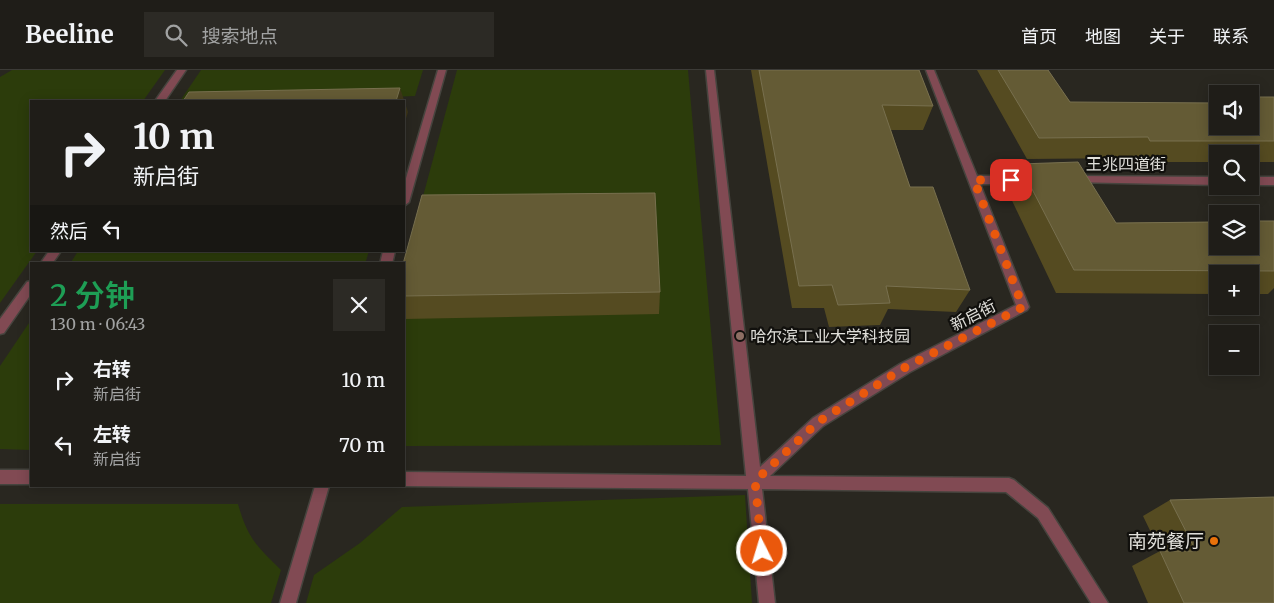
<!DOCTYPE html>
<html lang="zh">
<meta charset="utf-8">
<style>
body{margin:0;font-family:Merriweather,"Noto Sans SC",serif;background:#2c2a25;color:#f1f3f6;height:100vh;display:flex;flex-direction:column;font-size:19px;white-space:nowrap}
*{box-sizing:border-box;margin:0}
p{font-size:16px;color:#a1a2a2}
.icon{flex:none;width:28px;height:28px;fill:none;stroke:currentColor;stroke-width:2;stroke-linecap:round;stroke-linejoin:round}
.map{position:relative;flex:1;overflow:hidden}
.panel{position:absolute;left:30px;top:192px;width:375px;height:225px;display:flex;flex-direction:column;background:#1f1d18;border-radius:0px;box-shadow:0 2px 12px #0003,0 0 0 1px #3c3b37}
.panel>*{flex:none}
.hud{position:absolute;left:30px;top:30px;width:375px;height:152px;border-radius:0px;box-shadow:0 2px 12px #0003,0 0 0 1px #3c3b37;background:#1f1d18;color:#f1f3f6;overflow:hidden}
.buttons{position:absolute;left:1209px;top:15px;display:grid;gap:10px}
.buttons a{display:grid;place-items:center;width:50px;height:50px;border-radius:0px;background:#1f1d18;box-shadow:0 2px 12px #0003,0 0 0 1px #3c3b37;font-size:25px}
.pin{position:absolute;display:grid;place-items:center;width:42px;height:42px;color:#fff;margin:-21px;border-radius:10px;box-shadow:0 2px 8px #0006}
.me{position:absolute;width:55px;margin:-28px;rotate:355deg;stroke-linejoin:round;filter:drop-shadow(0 0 4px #0008)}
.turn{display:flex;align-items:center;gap:18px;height:105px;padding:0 20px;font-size:22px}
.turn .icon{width:65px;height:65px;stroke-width:2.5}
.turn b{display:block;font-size:35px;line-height:42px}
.then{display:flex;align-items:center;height:48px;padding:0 20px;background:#0003;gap:10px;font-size:19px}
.round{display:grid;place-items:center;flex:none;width:52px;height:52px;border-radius:0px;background:#2c2a25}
.overview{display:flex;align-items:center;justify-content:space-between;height:85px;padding:0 20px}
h1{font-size:30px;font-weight:600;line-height:38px;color:#1e9e55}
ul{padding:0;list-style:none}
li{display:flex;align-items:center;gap:15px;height:65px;padding:0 20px}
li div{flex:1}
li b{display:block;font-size:19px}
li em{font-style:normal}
header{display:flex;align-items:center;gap:30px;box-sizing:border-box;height:70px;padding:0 25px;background:#1f1d18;border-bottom:1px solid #3c3b37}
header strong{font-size:24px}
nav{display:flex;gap:28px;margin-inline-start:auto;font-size:18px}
.search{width:350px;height:45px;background:#2c2a25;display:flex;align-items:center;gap:12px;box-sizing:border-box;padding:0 18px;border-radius:0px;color:#a1a2a2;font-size:19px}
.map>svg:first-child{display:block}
.green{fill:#2c3c0b}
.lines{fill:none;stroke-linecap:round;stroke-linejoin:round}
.street-casing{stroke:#46443e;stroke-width:3}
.street{fill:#814a53;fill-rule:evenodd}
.wall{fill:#554b21}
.shaded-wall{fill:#3d3618}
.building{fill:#645b35;stroke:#78704f}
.route{stroke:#ea580c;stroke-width:9;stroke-dasharray:0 16.2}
.education-dot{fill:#8d6e63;stroke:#11100d;stroke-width:2}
.food-dot{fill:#e8710a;stroke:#11100d;stroke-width:2}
.labels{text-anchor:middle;stroke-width:4.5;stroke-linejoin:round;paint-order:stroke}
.street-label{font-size:16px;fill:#e0dfda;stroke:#11100d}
.poi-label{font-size:16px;fill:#e0dfda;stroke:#11100d;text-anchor:start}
.near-poi-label{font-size:19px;fill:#e0dfda;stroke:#11100d;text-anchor:end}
</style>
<header>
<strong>Beeline</strong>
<div class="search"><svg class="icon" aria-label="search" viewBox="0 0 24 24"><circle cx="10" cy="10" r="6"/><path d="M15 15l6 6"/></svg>搜索地点</div>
<nav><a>首页</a><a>地图</a><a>关于</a><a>联系</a></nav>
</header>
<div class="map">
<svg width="1274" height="533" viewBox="0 0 1274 533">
<rect width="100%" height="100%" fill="#292720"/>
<!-- green -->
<g class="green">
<polygon points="12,0 165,0 143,31 31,31 31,181 37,181 0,233 0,7"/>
<polygon points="201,0 423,0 415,26 289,31 180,31"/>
<polygon points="457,0 688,0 721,375 404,376 404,197"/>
<polygon points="78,181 369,181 365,194 70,194"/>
<polygon points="31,250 31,380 0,379 0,296"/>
<polygon points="745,425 752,533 306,533 314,505 360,473 402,437"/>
<path d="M0 434H238C248 469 256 475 281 500L271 533H0Z"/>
</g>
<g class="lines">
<!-- street casing -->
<g class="street-casing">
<g id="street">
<polygon points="177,0 186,0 165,31 155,31"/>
<polygon points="438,0 446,0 409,132 404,136 404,115"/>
<polygon points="706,0 714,0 760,397 813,348 900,294 1016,235 926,0 934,0 977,106 1025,106 1030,110 1025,114 980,114 1029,237 1027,240 910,302 823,356 770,406 1009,408 1014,410 1048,438 1108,533 1091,533 1038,448 1006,422 762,419 775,533 759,533 748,419 404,416 404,402 746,406"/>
<polygon points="1073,106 1218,107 1218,115 1069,112 1068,110 1069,108"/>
<rect x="1250" y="107" width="24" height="8"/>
<polygon points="49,181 61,181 52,194 40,194"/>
<polygon points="383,181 395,181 392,194 380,194"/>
<polygon points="31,211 31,224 4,263 0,264 0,249 27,212"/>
<rect x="0" y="400" width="31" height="14"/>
<polygon points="315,416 329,416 296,533 280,533"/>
</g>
</g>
<!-- street -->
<use href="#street" class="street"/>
</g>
<!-- wall -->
<g class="wall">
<polygon points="751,0 919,0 933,36 923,60 891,60 910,117 970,220 956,242 888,239 880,255 829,257 824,238 792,238"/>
<polygon points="977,0 1048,0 1070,32 1250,56 1250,30 1252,27 1274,27 1274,92 1250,92 1250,84 1218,84 1218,92 1135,92 1133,88 1027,89"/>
<polygon points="1019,94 1116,153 1274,151 1274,218 1268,224 1250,224 1250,204 1218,204 1218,224 1056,223 1006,118"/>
<polygon points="404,194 660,222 659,244 404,249"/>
<polygon points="1170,430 1274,533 1148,533 1132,496 1160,481 1143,446"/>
</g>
<!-- shaded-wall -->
<polygon class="shaded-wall" points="400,18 408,42 404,55 404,31 396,31"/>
<!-- building -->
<g class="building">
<polygon points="759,0 919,0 933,36 882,35 910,117 933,117 970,220 886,216 890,233 838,235 832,215 799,216"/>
<polygon points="998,0 1048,0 1070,32 1218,33 1218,56 1250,56 1250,33 1257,33 1252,27 1274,27 1274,71 1150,71 1148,67 1039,68"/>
<polygon points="400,18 396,31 183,31 189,22"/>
<polygon points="1078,92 1116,153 1218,152 1218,176 1250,176 1250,151 1274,151 1274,201 1074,200 1019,94"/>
<polygon points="655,123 660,222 404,226 404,194 403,194 422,125"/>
<polygon points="1274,427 1274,533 1184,533 1160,481 1196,481 1170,430"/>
</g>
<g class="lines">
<!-- route -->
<polyline class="route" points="762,481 755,411 818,352 904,298 1023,237 974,110 1011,110"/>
</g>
<!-- markers -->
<circle class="education-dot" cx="740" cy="266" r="5"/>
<circle class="food-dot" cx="1214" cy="471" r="5"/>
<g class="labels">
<!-- street labels -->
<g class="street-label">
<text x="1126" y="100">王兆四道街</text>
<text transform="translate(973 245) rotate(-27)" y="6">新启街</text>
</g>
<!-- poi labels -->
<g class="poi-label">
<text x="750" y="272">哈尔滨工业大学科技园</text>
</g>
<!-- near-poi labels -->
<g class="near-poi-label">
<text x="1204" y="478">南苑餐厅</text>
</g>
</g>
</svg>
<div class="buttons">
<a><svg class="icon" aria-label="sound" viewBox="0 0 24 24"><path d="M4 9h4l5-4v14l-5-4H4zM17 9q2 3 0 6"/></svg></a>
<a><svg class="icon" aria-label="search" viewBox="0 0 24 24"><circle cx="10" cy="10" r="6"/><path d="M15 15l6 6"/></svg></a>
<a><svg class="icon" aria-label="layers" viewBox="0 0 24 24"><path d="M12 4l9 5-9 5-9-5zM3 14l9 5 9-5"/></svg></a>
<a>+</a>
<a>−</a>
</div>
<div class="pin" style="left:1011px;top:110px;background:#d93025"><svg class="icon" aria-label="arrive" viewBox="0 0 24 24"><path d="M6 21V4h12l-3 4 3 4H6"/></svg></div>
<svg class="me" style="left:762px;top:481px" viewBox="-20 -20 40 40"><circle r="17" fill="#ea580c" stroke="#fff" stroke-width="3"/><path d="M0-11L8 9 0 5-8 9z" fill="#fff"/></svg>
<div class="hud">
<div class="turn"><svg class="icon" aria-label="right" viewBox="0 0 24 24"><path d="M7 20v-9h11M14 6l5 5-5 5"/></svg><div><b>10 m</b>新启街</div></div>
<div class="then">然后<svg class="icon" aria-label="left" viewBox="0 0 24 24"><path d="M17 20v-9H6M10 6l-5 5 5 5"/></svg></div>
</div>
<section class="panel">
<div class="overview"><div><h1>2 分钟</h1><p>130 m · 06:43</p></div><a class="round"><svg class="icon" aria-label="close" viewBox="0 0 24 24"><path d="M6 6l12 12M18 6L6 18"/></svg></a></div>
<ul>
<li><svg class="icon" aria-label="right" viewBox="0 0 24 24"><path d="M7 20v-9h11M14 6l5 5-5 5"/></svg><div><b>右转</b><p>新启街</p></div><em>10 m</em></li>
<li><svg class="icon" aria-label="left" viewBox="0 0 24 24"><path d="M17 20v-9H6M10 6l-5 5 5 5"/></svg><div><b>左转</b><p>新启街</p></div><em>70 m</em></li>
</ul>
</section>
</div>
